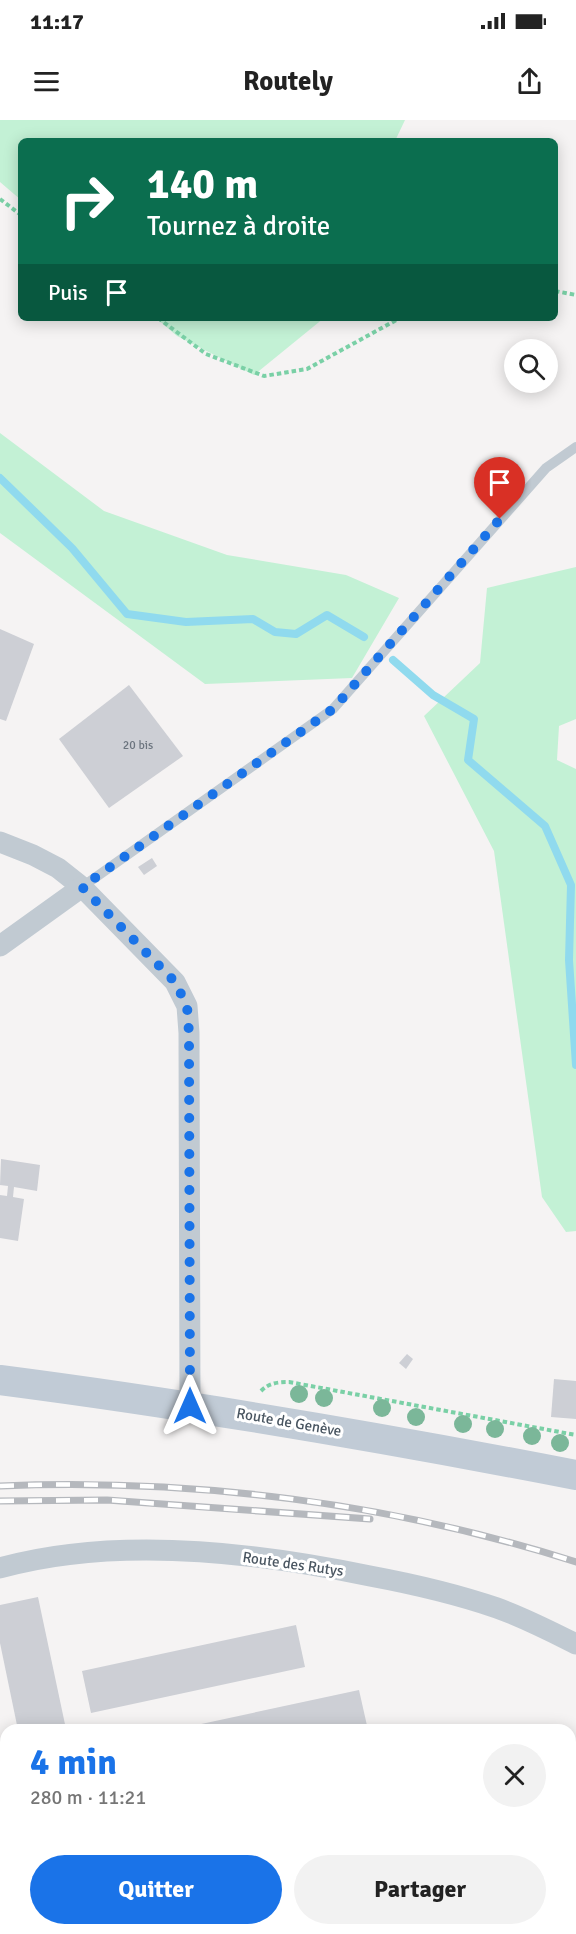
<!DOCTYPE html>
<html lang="fr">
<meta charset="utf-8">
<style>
body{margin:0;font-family:Signika,sans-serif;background:#f2f2f2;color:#222;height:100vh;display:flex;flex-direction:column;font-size:22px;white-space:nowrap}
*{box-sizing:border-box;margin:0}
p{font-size:20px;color:#767676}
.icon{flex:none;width:33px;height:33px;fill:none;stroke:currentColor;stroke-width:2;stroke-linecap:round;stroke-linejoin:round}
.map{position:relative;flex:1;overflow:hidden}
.sheet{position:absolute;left:0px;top:1604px;width:576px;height:212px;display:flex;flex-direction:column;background:#fff;border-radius:18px 18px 0 0;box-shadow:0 3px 15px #0003}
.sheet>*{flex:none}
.top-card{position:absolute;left:18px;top:18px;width:540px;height:183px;border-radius:9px;box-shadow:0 3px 15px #0003;background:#0b6e4f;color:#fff;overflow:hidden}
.tools{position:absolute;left:504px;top:219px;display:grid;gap:12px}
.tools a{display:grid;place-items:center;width:54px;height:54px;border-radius:50%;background:#fff;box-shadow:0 3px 15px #0003;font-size:30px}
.pin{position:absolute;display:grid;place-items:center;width:51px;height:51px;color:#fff;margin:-62px -26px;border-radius:50% 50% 50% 0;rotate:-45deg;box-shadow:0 0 6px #0007}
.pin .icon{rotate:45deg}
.me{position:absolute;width:66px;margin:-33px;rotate:0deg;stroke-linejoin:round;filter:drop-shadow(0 0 4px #0008)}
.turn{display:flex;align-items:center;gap:21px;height:126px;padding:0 30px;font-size:27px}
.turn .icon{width:78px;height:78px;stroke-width:2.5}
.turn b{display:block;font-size:42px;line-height:51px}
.then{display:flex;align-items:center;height:57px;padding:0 30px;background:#0003;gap:12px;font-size:22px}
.round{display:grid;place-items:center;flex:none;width:63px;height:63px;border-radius:32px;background:#f2f2f2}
.head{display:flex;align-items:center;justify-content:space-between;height:102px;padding:0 30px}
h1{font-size:36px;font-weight:700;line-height:45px;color:#1a73e8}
.primary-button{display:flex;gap:12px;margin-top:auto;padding:12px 30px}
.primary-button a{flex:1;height:69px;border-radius:36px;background:#1a73e8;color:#fff;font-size:24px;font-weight:700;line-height:69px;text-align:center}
.primary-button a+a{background:#f2f2f2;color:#222}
.status{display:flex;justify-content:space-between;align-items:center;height:42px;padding:0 30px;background:#fff;direction:ltr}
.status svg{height:16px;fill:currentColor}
header{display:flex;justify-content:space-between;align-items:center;height:78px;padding:0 30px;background:#fff;font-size:27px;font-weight:700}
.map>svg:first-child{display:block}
.green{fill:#c3f1d5}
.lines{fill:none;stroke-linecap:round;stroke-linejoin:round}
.stream{stroke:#90daee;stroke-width:8}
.building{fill:#cdcfd5}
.path{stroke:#7ad0a6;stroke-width:4;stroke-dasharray:4.5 3;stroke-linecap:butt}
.lane{stroke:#c1cad2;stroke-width:10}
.street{stroke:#c1cad2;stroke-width:21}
.secondary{stroke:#c1cbd6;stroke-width:30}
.rail-casing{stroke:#b5b8bd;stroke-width:7}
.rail{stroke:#fff;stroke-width:4.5;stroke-dasharray:14;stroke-linecap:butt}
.tree{fill:#7bb799}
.route{stroke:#1a73e8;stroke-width:10;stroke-dasharray:0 18}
.labels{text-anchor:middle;stroke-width:6;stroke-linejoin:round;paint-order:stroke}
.number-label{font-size:12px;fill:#6b747e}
.street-label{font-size:15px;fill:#4a5661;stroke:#fff}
</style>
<div class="status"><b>11:17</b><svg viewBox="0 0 49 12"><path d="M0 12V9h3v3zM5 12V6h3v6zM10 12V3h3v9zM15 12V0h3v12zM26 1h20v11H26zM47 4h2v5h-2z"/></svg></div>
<header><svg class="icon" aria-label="menu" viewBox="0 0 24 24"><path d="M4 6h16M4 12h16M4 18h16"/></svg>Routely<svg class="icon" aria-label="share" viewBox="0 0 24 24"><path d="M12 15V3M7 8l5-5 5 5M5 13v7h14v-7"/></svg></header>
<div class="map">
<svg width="576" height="1814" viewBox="0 0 576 1814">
<rect width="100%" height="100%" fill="#f5f3f3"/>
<!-- green -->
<g class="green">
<polygon points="0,0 405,0 395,21 21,21 21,80 0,62"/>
<polygon points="156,198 324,198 254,255 177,216"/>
<polygon points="0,313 104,391 227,435 346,455 399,478 352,558 205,564 0,413"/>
<polygon points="576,447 576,599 559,606 557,640 576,649 576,1111 566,1112 542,1077 494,731 424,596 480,543 487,468"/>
</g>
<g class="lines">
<!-- stream -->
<g class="stream">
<polyline points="0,358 72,428 127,494 186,502 253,499 275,512 296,514 327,495 364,517"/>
<polyline points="393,540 433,575 474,599 468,640 545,706 571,765 569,840 576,945"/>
</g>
</g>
<!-- building -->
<g class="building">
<polygon points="0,509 34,524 6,601 0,599"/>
<polygon points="129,565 183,636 109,688 59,619"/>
<polygon points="152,738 157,746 144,755 138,747"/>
<polygon points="1,1039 40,1045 37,1071 14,1067 13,1077 24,1079 18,1121 0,1118 0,1075 7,1076 8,1066 0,1065"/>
<polygon points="407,1234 413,1239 406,1249 399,1243"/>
<polygon points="554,1259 576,1261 576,1299 551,1297"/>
<polygon points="38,1477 66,1609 62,1610 18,1610 0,1523 0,1485"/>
<polygon points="296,1505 305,1547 91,1593 82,1551"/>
<polygon points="359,1570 368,1610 178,1610 178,1609"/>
<polygon points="6,1645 6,1689 0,1690 0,1646"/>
<polygon points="570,1673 576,1675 576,1802 570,1799"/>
<rect x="221" y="1809" width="140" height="5"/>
<polygon points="408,1809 469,1809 484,1814 407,1814"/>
</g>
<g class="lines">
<!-- path -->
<g class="path">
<polyline points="0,79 21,95"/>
<polyline points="555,171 576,175"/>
<polyline points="158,198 206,234 264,256 307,249 400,198"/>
<path d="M261 1271C269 1263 278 1262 289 1262L576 1315"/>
</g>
<!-- lane -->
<polyline class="lane" points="82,767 333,589 546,348 576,327"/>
<!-- street -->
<g class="street">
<polyline points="0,722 33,735 58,748 82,767 175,862 187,886 189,913 190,1286"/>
<polyline points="0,826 82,767"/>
<path d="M0 1448C114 1416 255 1432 370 1456 413 1464 456 1474 497 1488 525 1498 550 1511 576 1524"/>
</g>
<!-- secondary -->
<path class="secondary" d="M0 1260C193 1285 385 1318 576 1355"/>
<!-- rail casing -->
<g class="rail-casing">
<g id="rail">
<path d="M0 1366C194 1358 391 1383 576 1442"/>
<polyline points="0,1381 107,1380 370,1399"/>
</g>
</g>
<!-- rail -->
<use href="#rail" class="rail"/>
</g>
<!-- trees -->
<g class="tree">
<circle cx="299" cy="1274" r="9"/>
<circle cx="324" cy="1278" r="9"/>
<circle cx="382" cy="1288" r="9"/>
<circle cx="416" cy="1297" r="9"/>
<circle cx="463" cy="1304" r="9"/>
<circle cx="495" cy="1309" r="9"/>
<circle cx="532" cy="1316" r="9"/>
<circle cx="560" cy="1323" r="9"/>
</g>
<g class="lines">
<!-- route -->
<polyline class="route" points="190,1286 189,913 187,886 175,862 82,767 333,589 500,399"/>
</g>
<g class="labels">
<!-- number labels -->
<g class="number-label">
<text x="138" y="629">20 bis</text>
</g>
<!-- street labels -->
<g class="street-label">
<text transform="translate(289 1302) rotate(10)" y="5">Route de Genève</text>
<text transform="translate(293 1444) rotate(8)" y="5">Route des Rutys</text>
</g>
</g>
</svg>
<div class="tools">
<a><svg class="icon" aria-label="search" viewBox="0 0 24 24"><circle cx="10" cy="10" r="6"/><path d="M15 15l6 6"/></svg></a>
</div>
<div class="pin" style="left:500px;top:399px;background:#d93025"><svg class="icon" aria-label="arrive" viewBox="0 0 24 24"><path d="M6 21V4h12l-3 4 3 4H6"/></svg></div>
<svg class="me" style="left:190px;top:1286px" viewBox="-20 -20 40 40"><path d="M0-17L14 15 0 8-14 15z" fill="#1a73e8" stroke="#fff" stroke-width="4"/></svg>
<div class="top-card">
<div class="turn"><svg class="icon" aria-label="right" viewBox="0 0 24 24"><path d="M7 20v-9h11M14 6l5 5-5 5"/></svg><div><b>140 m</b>Tournez à droite</div></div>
<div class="then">Puis<svg class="icon" aria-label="arrive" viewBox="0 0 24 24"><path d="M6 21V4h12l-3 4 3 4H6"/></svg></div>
</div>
<section class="sheet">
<div class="head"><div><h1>4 min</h1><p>280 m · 11:21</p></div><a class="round"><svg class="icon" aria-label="close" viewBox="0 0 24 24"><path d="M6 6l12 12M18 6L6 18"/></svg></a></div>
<div class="primary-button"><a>Quitter</a><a>Partager</a></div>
</section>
</div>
